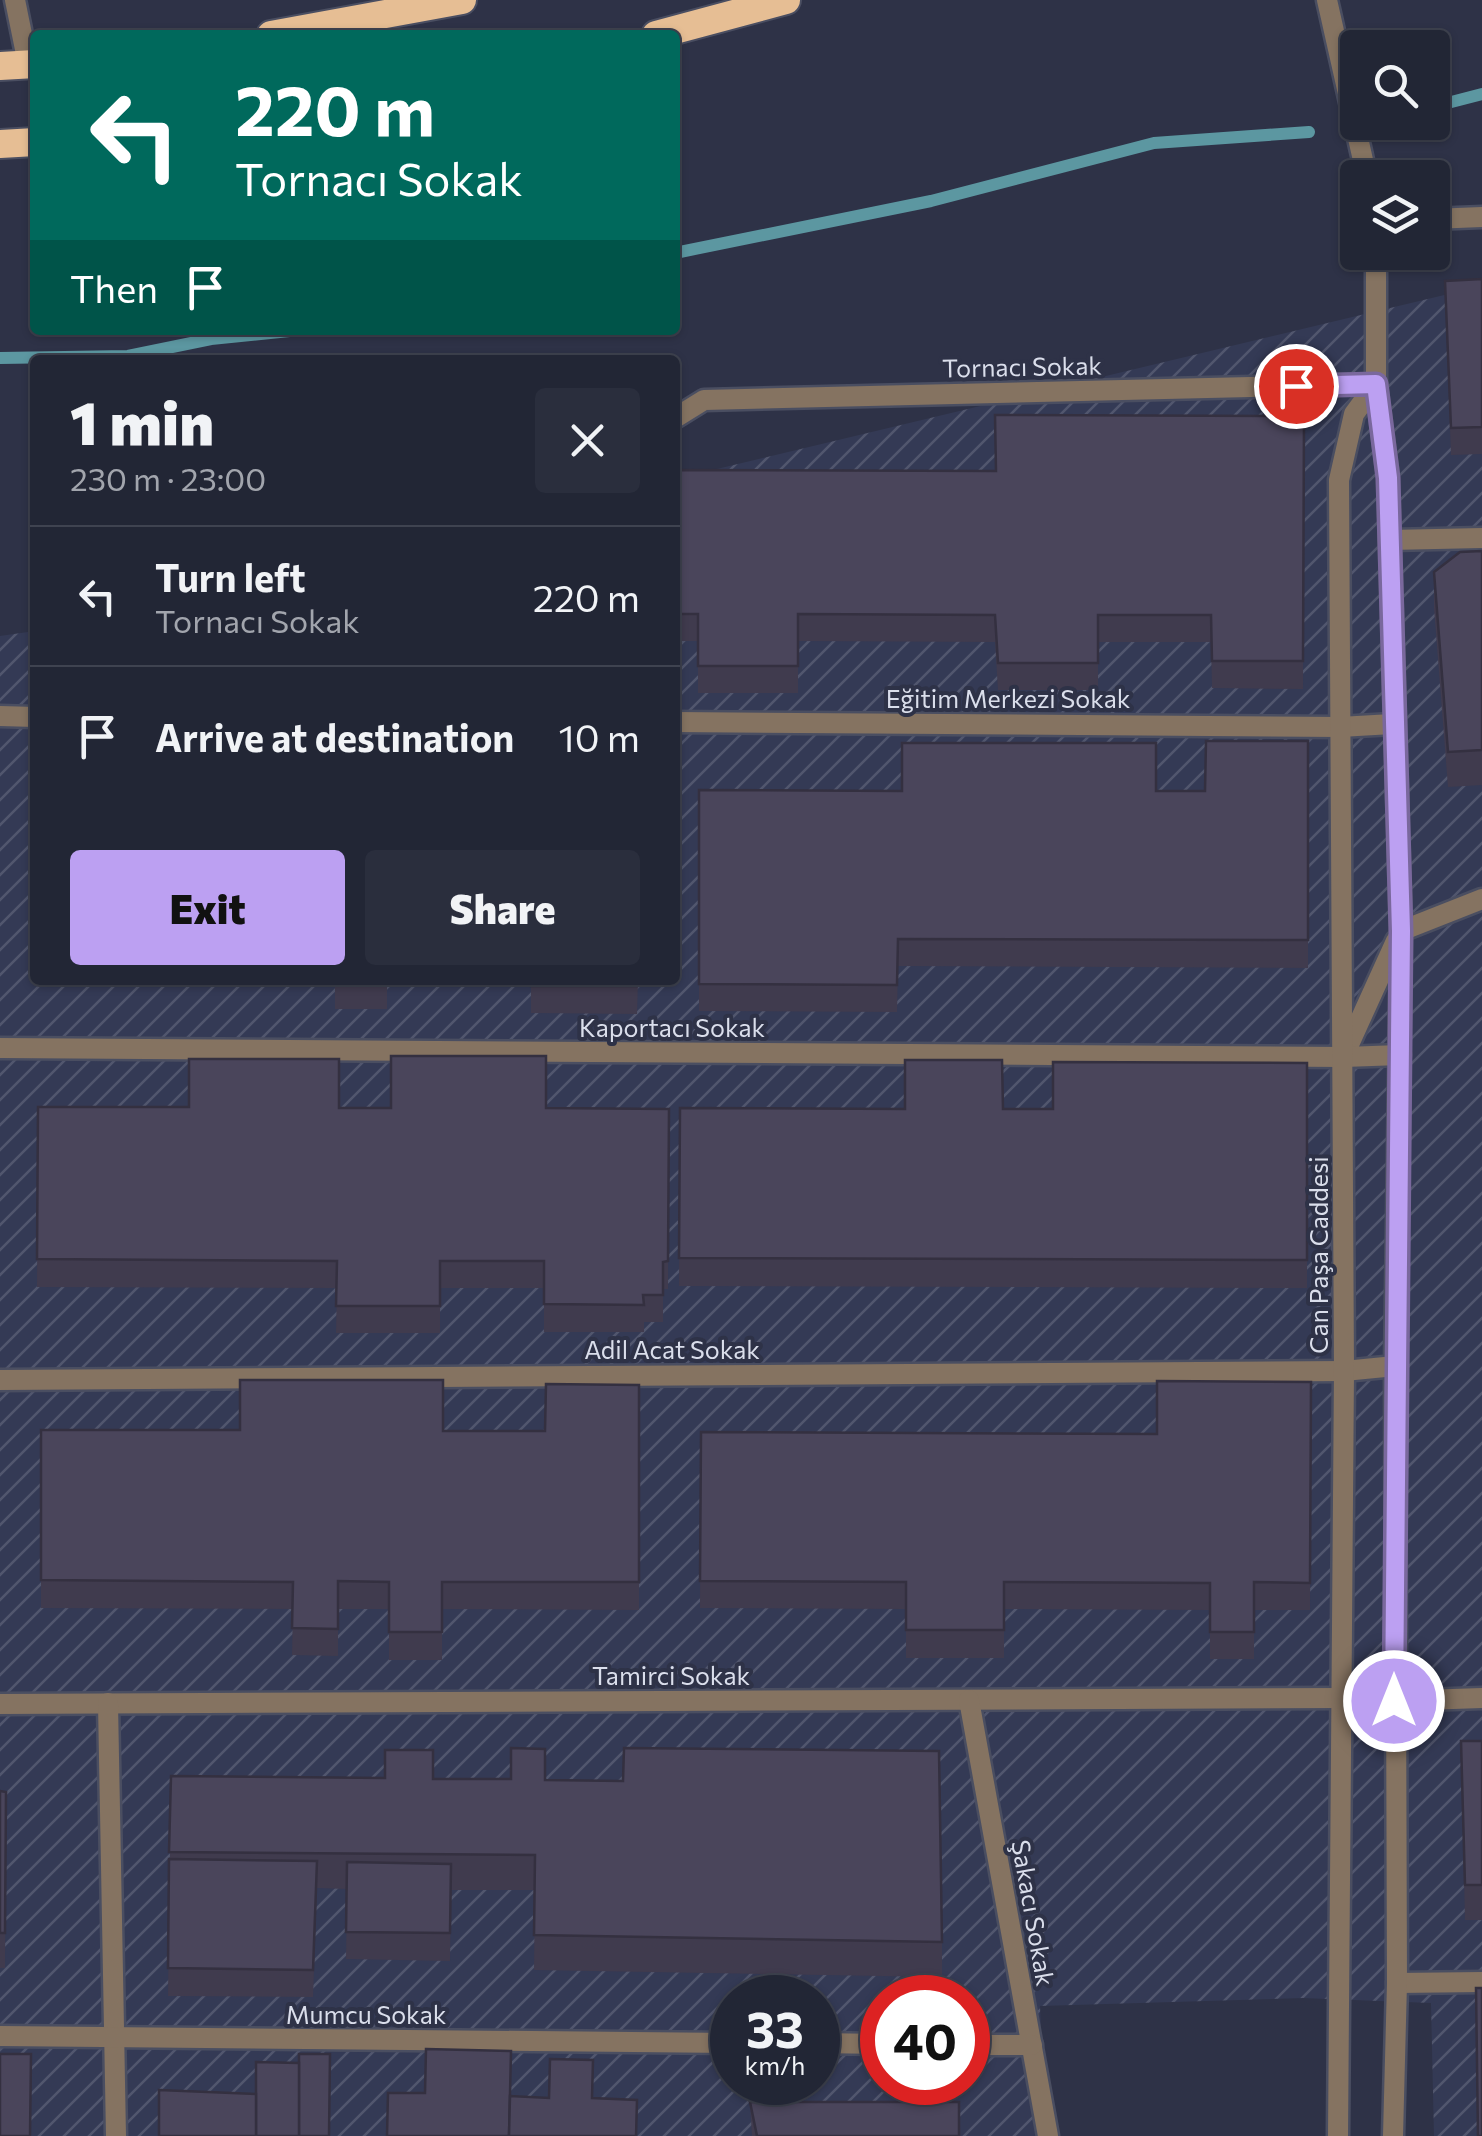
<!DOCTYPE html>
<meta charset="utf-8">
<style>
body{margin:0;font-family:Commissioner,sans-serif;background:#2a2e3d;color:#f1f3f6;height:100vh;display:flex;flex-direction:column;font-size:38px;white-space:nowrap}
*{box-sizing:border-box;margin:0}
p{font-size:32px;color:#a2a5ad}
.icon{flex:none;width:55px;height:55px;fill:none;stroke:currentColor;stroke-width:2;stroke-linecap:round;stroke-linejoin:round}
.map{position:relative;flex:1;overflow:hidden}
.sheet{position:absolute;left:30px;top:355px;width:650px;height:630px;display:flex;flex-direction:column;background:#222635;border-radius:10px;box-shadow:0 2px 8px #0004,0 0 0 2px #3f4350}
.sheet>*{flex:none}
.hud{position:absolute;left:30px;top:30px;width:650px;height:305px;border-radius:10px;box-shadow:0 2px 8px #0004,0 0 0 2px #3f4350;background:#00695c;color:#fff;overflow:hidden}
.fabs{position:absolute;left:1340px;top:30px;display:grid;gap:20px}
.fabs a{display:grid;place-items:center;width:110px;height:110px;border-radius:10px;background:#222635;box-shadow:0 2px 8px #0004,0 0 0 2px #3f4350;font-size:50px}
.speed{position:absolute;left:710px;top:1975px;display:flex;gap:20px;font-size:50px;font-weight:700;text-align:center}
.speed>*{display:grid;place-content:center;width:130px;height:130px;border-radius:50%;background:#222635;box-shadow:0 2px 8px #0004,0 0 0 2px #3f4350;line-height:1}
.speed small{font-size:25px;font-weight:400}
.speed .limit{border:15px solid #d22;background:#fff;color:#111}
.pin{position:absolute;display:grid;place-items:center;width:85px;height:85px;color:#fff;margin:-42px;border:5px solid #fff;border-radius:50%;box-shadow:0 2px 10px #0007}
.me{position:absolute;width:110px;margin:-55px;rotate:0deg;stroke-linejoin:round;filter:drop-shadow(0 0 8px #0008)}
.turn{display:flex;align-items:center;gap:35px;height:210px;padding:0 40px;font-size:45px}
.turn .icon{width:130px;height:130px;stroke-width:2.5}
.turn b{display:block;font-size:70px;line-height:85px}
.then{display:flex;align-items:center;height:95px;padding:0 40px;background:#0003;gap:20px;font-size:38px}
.round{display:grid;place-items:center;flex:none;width:105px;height:105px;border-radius:10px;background:#2a2e3d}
.overview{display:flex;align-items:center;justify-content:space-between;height:170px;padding:0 40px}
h1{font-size:60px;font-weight:800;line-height:75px}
.cta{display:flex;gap:20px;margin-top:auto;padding:20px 40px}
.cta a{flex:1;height:115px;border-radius:10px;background:#bca0f2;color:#111;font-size:40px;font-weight:800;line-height:115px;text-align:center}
.cta a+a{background:#2a2e3d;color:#f1f3f6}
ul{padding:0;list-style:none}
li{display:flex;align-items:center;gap:30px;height:140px;padding:0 40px;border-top:2px solid #3f4350}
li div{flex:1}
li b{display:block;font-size:38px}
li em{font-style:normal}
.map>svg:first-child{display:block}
.industrial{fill:url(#industrial-furrows);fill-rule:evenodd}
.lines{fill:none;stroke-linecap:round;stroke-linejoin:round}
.stream{stroke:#5c97a1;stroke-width:12}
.service-casing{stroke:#4a4e61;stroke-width:25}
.minor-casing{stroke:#4a4e61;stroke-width:25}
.tertiary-casing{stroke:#4a4e61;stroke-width:25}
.trunk-casing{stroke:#4a4e61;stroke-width:32}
.service{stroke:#857361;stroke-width:20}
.minor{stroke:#857361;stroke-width:20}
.tertiary{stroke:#857361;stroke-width:20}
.trunk{stroke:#e6be94;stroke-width:28}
.wall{fill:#403b4e}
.building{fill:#4a455b;stroke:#343040;stroke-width:2.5}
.route-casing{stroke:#7a689d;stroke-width:25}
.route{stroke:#bca0f2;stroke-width:18}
.labels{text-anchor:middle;stroke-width:8;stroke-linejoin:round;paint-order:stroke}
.street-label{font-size:25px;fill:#dadeeb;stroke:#2e3247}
</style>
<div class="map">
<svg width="1482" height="2136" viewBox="0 0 1482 2136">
<defs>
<pattern id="industrial-furrows" width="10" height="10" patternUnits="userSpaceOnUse" patternTransform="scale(2.5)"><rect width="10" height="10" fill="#343a55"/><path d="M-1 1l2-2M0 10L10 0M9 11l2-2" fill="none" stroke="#51566e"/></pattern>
</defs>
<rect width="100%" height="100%" fill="#2e3247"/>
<!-- industrial -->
<path class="industrial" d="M1482 286V2136H1434L1431 2003 1303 1998 1040 2006 1045 2136H0V636L35 631V980H675V479ZM732 1998H818V2082H732ZM882 1998H968V2082H882Z"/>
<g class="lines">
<!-- stream -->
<g class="stream">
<polyline points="1432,107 1482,94"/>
<polyline points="675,253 931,201 1154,143 1309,132"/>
<polyline points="0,358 128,356 211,339 299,330"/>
</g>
<!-- service casing -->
<g class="service-casing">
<g id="service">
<polyline points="15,0 28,64"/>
<polyline points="675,418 704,400 1376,384"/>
<polyline points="0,716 35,717"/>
<polyline points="675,722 1340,727"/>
<polyline points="0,1048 1344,1057"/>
<polyline points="0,1380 1344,1371"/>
<polyline points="0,1704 1343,1698"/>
</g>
</g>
<!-- minor casing -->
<g class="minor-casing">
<g id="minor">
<polyline points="1432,219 1482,217"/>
<polyline points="1390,540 1482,538"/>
<polyline points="1401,931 1482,899"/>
<polyline points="969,1700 1048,2136"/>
<polyline points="1394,1701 1482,1698"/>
<polyline points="108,1703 116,2136"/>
<polyline points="1397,1983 1482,1982"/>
<polyline points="0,2036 732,2043"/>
<polyline points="818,2043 882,2044"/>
<polyline points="968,2045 1032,2045"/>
</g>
</g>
<!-- tertiary casing -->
<g class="tertiary-casing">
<g id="tertiary">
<polyline points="1327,0 1367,178"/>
<polyline points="1376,252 1376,384 1388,477 1401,931 1395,1366 1397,1983 1393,2136"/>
<polyline points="1340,727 1392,724"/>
<polyline points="1346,1051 1396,941"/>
<polyline points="1344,1057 1400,1055"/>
<polyline points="1344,1371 1395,1366"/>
<polyline points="1343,1698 1394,1701"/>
<polyline points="1338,2136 1344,1371 1339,480 1354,414 1376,384"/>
</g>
</g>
<!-- trunk casing -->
<g class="trunk-casing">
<g id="trunk">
<polyline points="271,35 462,0"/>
<polyline points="656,35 786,0"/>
<polyline points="0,66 35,64"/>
<polyline points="0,144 35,142"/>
</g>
</g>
<!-- service -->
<use href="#service" class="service"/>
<!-- minor -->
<use href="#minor" class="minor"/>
<!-- tertiary -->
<use href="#tertiary" class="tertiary"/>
<!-- trunk -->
<use href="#trunk" class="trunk"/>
</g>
<!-- wall -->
<g class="wall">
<polygon points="1482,279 1482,454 1451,455 1445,281"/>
<polygon points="1304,416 1303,689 1212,688 1211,642 1098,642 1098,690 998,690 995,642 798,641 798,693 698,693 698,641 677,641 677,470 996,471"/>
<polygon points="1482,551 1482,785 1448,787 1434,608 1434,572"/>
<polygon points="1308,741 1308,968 898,966 897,1012 699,1011 699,790 1205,791"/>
<rect x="335" y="980" width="52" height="29"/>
<polygon points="531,980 638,980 637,1014 531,1013"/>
<polygon points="1307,1063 1307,1288 679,1286 680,1108 1053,1109"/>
<polygon points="38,1107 669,1109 668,1289 663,1289 663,1322 644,1322 644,1332 544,1332 544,1288 440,1288 440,1333 336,1333 337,1288 37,1287"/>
<polygon points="1311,1382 1310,1610 1254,1610 1254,1659 1210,1659 1210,1610 1004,1609 1004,1658 906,1658 906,1609 700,1608 701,1432 1157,1434"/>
<polygon points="639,1385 639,1610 442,1609 442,1660 389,1660 389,1609 338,1609 338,1656 292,1655 293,1609 41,1608 41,1430 545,1431"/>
<polygon points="1461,1741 1482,1741 1482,1920 1465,1920"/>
<polygon points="171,1776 545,1780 942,1942 942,1977 534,1970 535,1890 451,1890 450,1961 346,1959 347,1889 317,1888 313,1997 168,1996"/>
<polygon points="0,1791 6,1792 5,1968 0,1968"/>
<polygon points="750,2102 959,2136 752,2136"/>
</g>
<!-- building -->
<g class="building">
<polygon points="1482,279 1482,427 1451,428 1445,281"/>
<polygon points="995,415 1304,416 1303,661 1212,661 1211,615 1098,615 1098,663 998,663 995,615 798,614 798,666 698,666 698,614 677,614 677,470 996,471"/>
<polygon points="1482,551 1482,750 1448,752 1434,572 1460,552"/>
<polygon points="1206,741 1308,741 1308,940 898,939 897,985 699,984 699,790 902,791 902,743 1156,743 1156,791 1205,791"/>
<rect x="335" y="980" width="52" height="2"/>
<rect x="531" y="980" width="106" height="6"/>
<polygon points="391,1056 546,1056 546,1108 669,1109 668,1261 663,1262 663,1295 643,1295 644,1305 544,1304 544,1261 440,1261 440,1306 336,1306 337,1261 37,1259 38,1107 189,1107 189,1059 339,1059 339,1108 391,1108"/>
<polygon points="905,1060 1002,1060 1003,1109 1053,1109 1053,1062 1307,1063 1307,1260 679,1258 680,1108 905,1109"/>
<polygon points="240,1380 443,1380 443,1431 545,1431 546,1384 639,1385 639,1582 442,1582 442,1632 389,1632 389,1582 338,1581 338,1629 292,1628 293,1582 41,1580 41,1430 240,1430"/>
<polygon points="1157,1381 1311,1382 1310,1583 1254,1582 1254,1632 1210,1632 1210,1583 1004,1582 1004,1630 906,1630 906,1582 700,1581 701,1432 1157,1434"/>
<polygon points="1461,1741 1482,1741 1482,1885 1465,1885"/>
<polygon points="511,1748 545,1749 545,1780 623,1781 624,1748 939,1751 942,1942 534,1935 535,1855 169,1852 171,1776 385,1778 385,1750 433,1750 433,1779 511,1779"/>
<polygon points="0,1791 6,1792 5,1933 0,1933"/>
<polygon points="169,1859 317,1861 313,1970 168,1968"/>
<polygon points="347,1862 451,1864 450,1933 346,1932"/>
<polygon points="1476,1988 1482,1988 1482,2136 1478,2136"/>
<polygon points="426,2049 511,2051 509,2136 387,2136 388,2093 425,2093"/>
<polygon points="0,2054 31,2054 30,2136 0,2136"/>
<polygon points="299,2054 330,2054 329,2136 299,2136"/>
<polygon points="550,2059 593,2060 592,2098 637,2100 636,2136 509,2136 510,2096 549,2098"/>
<polygon points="256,2062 299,2063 299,2136 256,2136"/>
<polygon points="159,2090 256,2094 256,2136 159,2136"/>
<polygon points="750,2102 959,2102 959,2136 757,2136"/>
</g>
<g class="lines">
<!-- route casing -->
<g class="route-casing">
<polyline id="route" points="1296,386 1376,384 1388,478 1401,931 1394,1701"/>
</g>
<!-- route -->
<use href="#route" class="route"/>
</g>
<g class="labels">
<!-- street labels -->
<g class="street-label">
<text transform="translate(1022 367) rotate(-1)" y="9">Tornacı Sokak</text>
<text x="1008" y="708">Eğitim Merkezi Sokak</text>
<text x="672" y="1037">Kaportacı Sokak</text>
<text transform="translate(1319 1255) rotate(-90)" y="9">Can Paşa Caddesi</text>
<text x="672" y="1359">Adil Acat Sokak</text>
<text x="671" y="1685">Tamirci Sokak</text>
<text transform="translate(1033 1913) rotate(80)" y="9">Şakacı Sokak</text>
<text x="366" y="2024">Mumcu Sokak</text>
</g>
</g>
</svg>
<div class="fabs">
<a><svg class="icon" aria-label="search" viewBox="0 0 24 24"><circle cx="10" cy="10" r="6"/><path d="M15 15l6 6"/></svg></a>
<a><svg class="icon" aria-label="layers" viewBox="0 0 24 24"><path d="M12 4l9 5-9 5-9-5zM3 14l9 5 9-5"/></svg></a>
</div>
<div class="speed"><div>33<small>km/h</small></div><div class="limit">40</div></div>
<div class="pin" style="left:1296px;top:386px;background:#d93025"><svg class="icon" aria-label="arrive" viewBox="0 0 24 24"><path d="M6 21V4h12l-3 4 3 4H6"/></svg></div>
<svg class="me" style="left:1394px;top:1701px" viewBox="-20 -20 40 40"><circle r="17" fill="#bca0f2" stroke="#fff" stroke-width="3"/><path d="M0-11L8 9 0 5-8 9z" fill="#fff"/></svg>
<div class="hud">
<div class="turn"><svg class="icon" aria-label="left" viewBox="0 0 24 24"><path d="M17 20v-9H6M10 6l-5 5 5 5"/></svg><div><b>220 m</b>Tornacı Sokak</div></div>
<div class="then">Then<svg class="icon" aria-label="arrive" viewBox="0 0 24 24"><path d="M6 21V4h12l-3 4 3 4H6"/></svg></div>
</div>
<section class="sheet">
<div class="overview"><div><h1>1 min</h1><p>230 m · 23:00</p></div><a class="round"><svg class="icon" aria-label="close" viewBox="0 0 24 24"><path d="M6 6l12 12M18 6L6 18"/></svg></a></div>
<ul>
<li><svg class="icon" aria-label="left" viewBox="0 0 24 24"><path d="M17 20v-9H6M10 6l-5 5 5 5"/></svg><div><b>Turn left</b><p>Tornacı Sokak</p></div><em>220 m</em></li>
<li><svg class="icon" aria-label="arrive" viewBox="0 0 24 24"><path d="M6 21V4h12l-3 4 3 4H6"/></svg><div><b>Arrive at destination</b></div><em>10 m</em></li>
</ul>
<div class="cta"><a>Exit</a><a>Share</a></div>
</section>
</div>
